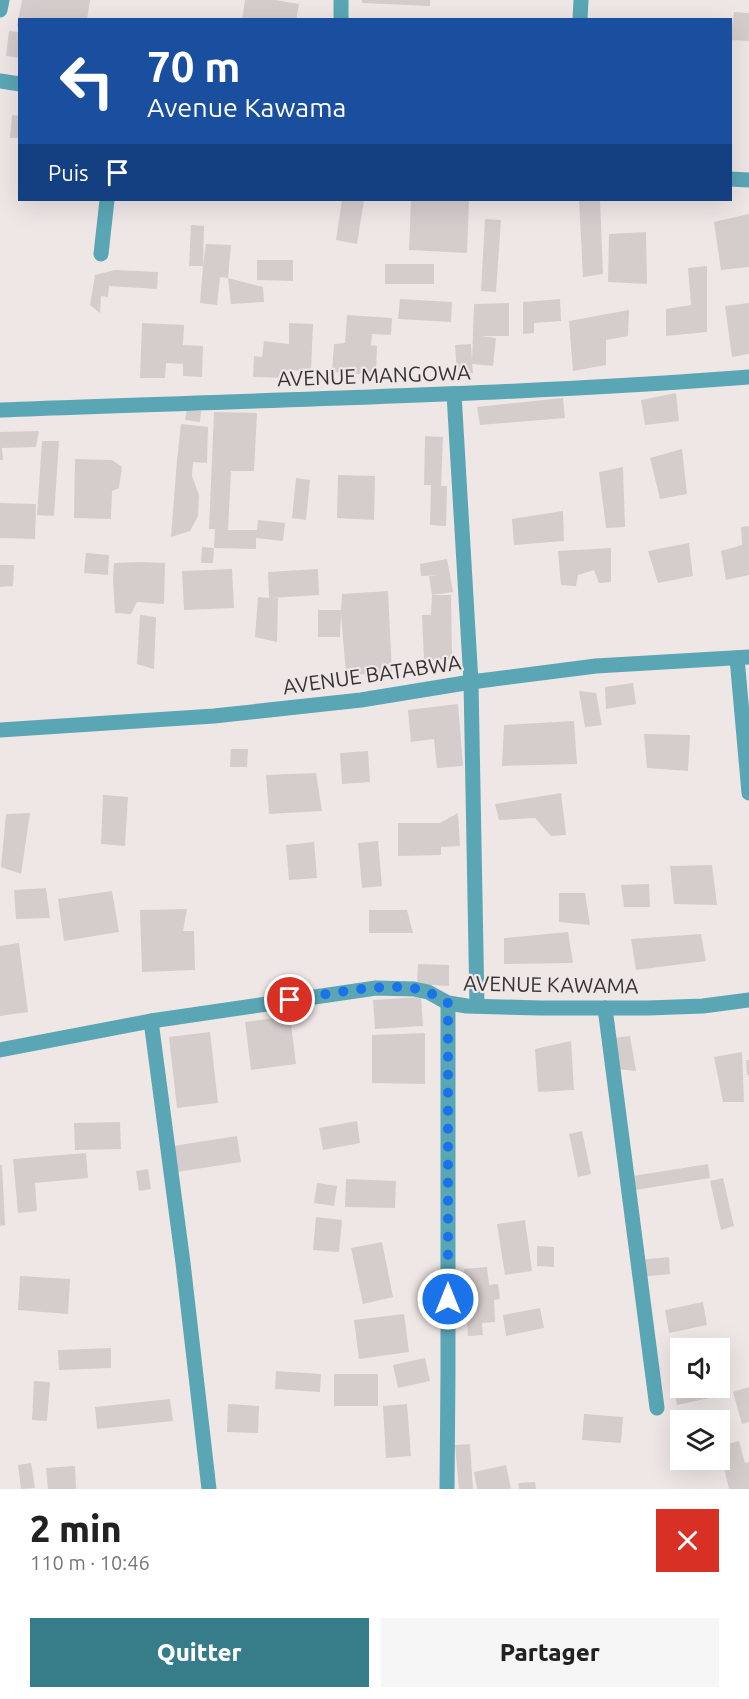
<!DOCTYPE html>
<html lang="fr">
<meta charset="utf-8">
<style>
body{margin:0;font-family:Ubuntu,sans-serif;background:#f6f6f6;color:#222;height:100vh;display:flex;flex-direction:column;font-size:22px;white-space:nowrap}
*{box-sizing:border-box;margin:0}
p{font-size:20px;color:#767676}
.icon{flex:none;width:33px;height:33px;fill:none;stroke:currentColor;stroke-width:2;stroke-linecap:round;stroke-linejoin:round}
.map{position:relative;height:1489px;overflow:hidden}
.details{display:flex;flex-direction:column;background:#fff;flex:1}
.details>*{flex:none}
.guide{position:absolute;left:18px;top:18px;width:714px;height:183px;border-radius:0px;box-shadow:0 6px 24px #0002;background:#1a4fa0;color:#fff;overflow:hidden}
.controls{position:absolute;left:670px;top:1338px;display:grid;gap:12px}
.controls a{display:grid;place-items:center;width:60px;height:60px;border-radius:0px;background:#fff;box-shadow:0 6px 24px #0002;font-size:30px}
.pin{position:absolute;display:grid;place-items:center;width:51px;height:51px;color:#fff;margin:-26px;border:3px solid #fff;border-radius:50%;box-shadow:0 2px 6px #0007}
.me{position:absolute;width:66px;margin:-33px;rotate:0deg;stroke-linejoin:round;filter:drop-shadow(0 0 4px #0008)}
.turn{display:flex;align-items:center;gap:21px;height:126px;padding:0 30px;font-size:27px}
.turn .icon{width:78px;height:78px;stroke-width:2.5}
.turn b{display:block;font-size:42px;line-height:51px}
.then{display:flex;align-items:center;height:57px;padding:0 30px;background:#0003;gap:12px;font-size:22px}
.round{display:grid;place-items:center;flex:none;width:63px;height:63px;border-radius:0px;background:#f6f6f6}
.headline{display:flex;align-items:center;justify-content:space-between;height:102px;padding:0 30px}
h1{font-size:36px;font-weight:800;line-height:45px}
.button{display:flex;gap:12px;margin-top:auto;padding:12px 30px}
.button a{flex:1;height:69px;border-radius:0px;background:#377c89;color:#fff;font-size:24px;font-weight:800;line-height:69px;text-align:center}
.button a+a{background:#f6f6f6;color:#222}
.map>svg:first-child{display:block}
.building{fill:#d5cdcc}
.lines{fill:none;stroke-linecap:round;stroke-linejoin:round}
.street{stroke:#5aa6b5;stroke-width:15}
.route{stroke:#1a73e8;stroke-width:10;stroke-dasharray:0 18}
.labels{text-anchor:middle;stroke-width:4.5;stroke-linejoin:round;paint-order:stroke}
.street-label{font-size:21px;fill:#373434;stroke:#efe7e6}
</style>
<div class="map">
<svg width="749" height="1489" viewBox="0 0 749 1489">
<rect width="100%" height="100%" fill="#efe7e6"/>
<!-- building -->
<g class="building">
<polygon points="22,0 90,0 87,20 20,20 20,26 17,26"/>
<polygon points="245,0 275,0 299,4 296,20 242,20"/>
<polygon points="362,0 430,0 430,6 362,3"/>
<polygon points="734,12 749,13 749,41 730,40"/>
<polygon points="9,31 20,32 20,58 6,56"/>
<polygon points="12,115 20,116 20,138 10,138"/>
<polygon points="342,200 364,200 357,244 336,240"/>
<polygon points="411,200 469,200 467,253 409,250"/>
<polygon points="579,200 600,200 603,274 583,277"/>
<polygon points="749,214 749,267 721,270 714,222"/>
<polygon points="485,219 501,220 496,292 481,291"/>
<polygon points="191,225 204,226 203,265 206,244 231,245 228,278 220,277 217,305 200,303 203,266 189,266"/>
<polygon points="646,232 647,284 608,282 609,234"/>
<polygon points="257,260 293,260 293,281 257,280"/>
<rect x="385" y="264" width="49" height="20"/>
<polygon points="707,266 707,332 666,336 666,309 691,305 688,268"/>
<polygon points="115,270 158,272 157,289 109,286 108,297 101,296 100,313 90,305 95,275"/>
<polygon points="228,278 263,287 264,302 231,304"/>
<polygon points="400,299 452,302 451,322 398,319"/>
<polygon points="560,299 561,321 534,323 534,333 523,334 523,302"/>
<polygon points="509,303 509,336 481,336 496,338 493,366 472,364 473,373 457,374 455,345 471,344 472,361 474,304"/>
<polygon points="749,303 749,354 732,357 725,306"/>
<polygon points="629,310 628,336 606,340 606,365 573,371 569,321"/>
<polygon points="347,315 392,318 391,335 372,334 371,345 377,346 376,375 332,372 334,344 345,343"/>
<polygon points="142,323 184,325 183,345 203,346 202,377 183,376 183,364 166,363 165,378 140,378"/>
<polygon points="289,323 313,324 311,371 287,370 287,378 253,377 254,356 262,357 264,341 289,344"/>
<polygon points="676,393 679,421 645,425 641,400"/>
<polygon points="563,398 565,418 480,425 477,407"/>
<polygon points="187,409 201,411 200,422 185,420"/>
<polygon points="214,412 257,413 254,471 231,471 228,530 257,530 258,520 285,523 283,541 256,538 256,549 214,548 215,529 209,529"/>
<polygon points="181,424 208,427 207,463 193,462 192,476 199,495 198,516 190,531 171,537 177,460"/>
<polygon points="39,431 36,447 2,448 3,460 0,460 0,432"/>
<polygon points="425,436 443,437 441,486 447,486 446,526 430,525 431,485 424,485"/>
<polygon points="42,441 59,441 54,516 37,515"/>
<polygon points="682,449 687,494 660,499 650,458"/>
<polygon points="75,459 112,460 122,467 119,488 112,491 111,519 74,518"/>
<polygon points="623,467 625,527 606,528 599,472"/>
<polygon points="338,475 375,476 374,520 337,518"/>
<polygon points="296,478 310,480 306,520 292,518"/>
<polygon points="0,503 36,504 35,539 0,538"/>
<polygon points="563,511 564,541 514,545 512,519"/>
<polygon points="749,526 749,575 726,580 721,551 742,545 741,527"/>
<polygon points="689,543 693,576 658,583 648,551"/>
<polygon points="202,547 214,548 213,563 201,563"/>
<polygon points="611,548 611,582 599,583 594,570 578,575 576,586 561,585 558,551"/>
<polygon points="86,553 109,555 108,575 84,573"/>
<polygon points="447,559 453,592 432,595 451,595 452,659 424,660 422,615 431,615 432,595 429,576 437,575 421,576 420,564"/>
<polygon points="140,562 165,563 164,604 137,602 131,614 115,613 113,579 114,563"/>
<polygon points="0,565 14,565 13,586 0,587"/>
<polygon points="232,569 234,608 184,610 182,571"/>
<polygon points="318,569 319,595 271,598 278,598 277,642 255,637 258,597 269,598 268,572"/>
<polygon points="388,591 392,673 346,675 341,614 340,637 318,637 318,610 341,610 342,594"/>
<polygon points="140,615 156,617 154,669 137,664"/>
<polygon points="633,683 636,704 606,709 605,687"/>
<polygon points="579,691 596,693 602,725 585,727"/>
<polygon points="458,704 463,766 437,768 434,739 411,742 408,710"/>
<polygon points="574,721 577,764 502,766 504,725"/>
<polygon points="644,734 690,735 688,771 647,768"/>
<polygon points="231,749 248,749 247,767 230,767"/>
<polygon points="368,751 370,782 342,784 340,753"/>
<polygon points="316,773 322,811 269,814 266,775"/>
<polygon points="561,793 566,835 551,836 535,818 499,820 495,804"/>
<polygon points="103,795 128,797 125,846 101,844"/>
<polygon points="30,813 21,874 1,867 6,814"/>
<polygon points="458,813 460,846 441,847 441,855 398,856 398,823 440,823"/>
<polygon points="378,841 382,886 362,888 358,843"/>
<polygon points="314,842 317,878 289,880 286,845"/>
<polygon points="712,865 717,905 674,904 670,866"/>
<polygon points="649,884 650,907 624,907 621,885"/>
<polygon points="46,888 50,918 16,919 14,890"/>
<polygon points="112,891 119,932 64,941 58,899"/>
<polygon points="559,893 585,893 590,925 559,922"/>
<polygon points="187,909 183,931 194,931 195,970 142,972 140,910"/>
<polygon points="369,910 407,910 413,933 369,933"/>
<polygon points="568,932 573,963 504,964 504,938"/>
<polygon points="701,934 706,961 636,970 631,939"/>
<polygon points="19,943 28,1012 0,1016 0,946"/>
<polygon points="418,964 449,965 449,986 417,984"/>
<polygon points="421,997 423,1026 375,1029 373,1000"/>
<polygon points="290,1016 296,1064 251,1070 245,1022"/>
<polygon points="210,1032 218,1103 177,1108 169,1037"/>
<polygon points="425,1033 425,1084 372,1083 372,1035"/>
<polygon points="630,1036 636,1071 615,1069 612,1038"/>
<polygon points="571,1041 574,1090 538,1092 535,1049"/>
<polygon points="742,1052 744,1102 723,1102 714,1057"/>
<polygon points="746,1060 749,1060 749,1075 747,1075"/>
<polygon points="357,1121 360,1143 323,1150 319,1128"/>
<polygon points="120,1122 121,1149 75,1150 74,1123"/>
<polygon points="582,1131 591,1174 578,1177 569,1134"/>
<polygon points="237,1136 241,1162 177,1172 173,1146"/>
<polygon points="86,1153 88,1178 35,1183 37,1211 18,1213 13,1159"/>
<polygon points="708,1164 710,1178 635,1190 633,1176"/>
<polygon points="0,1165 2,1165 5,1225 0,1226"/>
<polygon points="148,1169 151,1189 139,1191 136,1171"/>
<polygon points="723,1178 734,1226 721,1230 710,1181"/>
<polygon points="346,1179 396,1181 395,1208 345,1207"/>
<polygon points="317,1183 337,1186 334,1206 314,1203"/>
<polygon points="316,1217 342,1220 339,1252 313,1250"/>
<polygon points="525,1220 532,1271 505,1275 497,1224"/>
<polygon points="382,1242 393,1297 363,1304 351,1248"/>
<polygon points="537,1246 554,1247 554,1267 537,1266"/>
<polygon points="669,1257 670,1274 640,1277 639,1260"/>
<polygon points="487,1267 489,1285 498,1284 500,1299 494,1300 495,1322 482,1323 483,1335 468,1336 464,1269"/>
<polygon points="20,1276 70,1279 68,1314 18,1310"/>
<polygon points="703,1302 707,1325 669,1333 665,1310"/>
<polygon points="540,1308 544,1328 506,1336 503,1315"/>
<polygon points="404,1314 409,1352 359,1359 354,1320"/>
<polygon points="111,1348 111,1368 59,1370 58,1350"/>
<polygon points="425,1358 430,1381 398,1388 393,1365"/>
<polygon points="276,1371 321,1374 320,1392 275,1389"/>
<rect x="334" y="1374" width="44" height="32"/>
<polygon points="681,1376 681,1388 716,1388 718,1396 677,1405 671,1378"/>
<polygon points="34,1381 50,1382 47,1421 32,1420"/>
<polygon points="749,1387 749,1422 742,1424 733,1392"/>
<polygon points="170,1399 173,1421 97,1429 95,1407"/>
<polygon points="228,1404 259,1406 258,1433 227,1432"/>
<polygon points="407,1404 411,1456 386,1458 383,1406"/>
<polygon points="584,1414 623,1417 621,1443 582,1440"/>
<polygon points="739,1441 745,1463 749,1462 749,1489 729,1489 720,1452 720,1446"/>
<polygon points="470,1444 473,1489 459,1489 455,1445"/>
<polygon points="31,1463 35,1488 21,1489 18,1465"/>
<polygon points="506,1465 511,1489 477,1489 474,1472"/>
<polygon points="75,1466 76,1489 48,1489 46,1468"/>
<polygon points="535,1482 536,1489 519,1489 518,1483"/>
</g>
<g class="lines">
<!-- street -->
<g class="street">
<polyline points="0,10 2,0"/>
<polyline points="341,20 341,0"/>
<polyline points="580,20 581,0"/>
<polyline points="0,81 20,84"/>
<polyline points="730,179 749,180"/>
<polyline points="101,254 107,200"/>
<polyline points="454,394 471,682 477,1006"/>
<path d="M0 410C250 400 500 396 749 377"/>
<polyline points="737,658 749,793"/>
<polyline points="0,730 214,716 361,700 471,682 596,666 749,657"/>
<polyline points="605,1008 657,1408"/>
<polyline points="151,1021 183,1263 209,1489"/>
<polyline points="0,1050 151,1021 376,988 414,989 428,992 448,1003 467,1006 540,1008 648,1008 703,1006 749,1000"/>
<polyline points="447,1489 448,1371 448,1003"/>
</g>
</g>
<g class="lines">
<!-- route -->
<path class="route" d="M290 1000C324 995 396 979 428 992 435 995 442 1000 448 1003V1299"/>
</g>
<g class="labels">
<!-- street labels -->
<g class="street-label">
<text transform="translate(374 376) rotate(-2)" y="7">AVENUE MANGOWA</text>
<text transform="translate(372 675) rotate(-8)" y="7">AVENUE BATABWA</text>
<text transform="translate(551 985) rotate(1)" y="7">AVENUE KAWAMA</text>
</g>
</g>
</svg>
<div class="controls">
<a><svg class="icon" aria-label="sound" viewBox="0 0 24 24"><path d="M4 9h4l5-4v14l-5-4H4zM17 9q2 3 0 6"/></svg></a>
<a><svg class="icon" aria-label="layers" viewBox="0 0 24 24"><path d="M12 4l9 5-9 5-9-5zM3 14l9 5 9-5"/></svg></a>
</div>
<div class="pin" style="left:290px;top:1000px;background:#d93025"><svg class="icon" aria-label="arrive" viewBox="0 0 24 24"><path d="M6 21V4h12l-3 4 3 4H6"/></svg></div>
<svg class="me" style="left:448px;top:1299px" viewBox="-20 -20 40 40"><circle r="17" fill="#1a73e8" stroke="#fff" stroke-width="3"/><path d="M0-11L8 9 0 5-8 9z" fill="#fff"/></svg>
<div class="guide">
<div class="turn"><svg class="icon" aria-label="left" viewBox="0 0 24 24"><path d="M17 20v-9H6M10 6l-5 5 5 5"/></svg><div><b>70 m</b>Avenue Kawama</div></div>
<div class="then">Puis<svg class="icon" aria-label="arrive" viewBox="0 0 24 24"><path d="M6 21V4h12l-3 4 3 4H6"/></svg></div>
</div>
</div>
<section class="details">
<div class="headline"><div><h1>2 min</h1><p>110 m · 10:46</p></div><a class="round" style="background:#d93025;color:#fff"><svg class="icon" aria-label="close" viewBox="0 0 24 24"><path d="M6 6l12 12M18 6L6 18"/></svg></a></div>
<div class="button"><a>Quitter</a><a>Partager</a></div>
</section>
